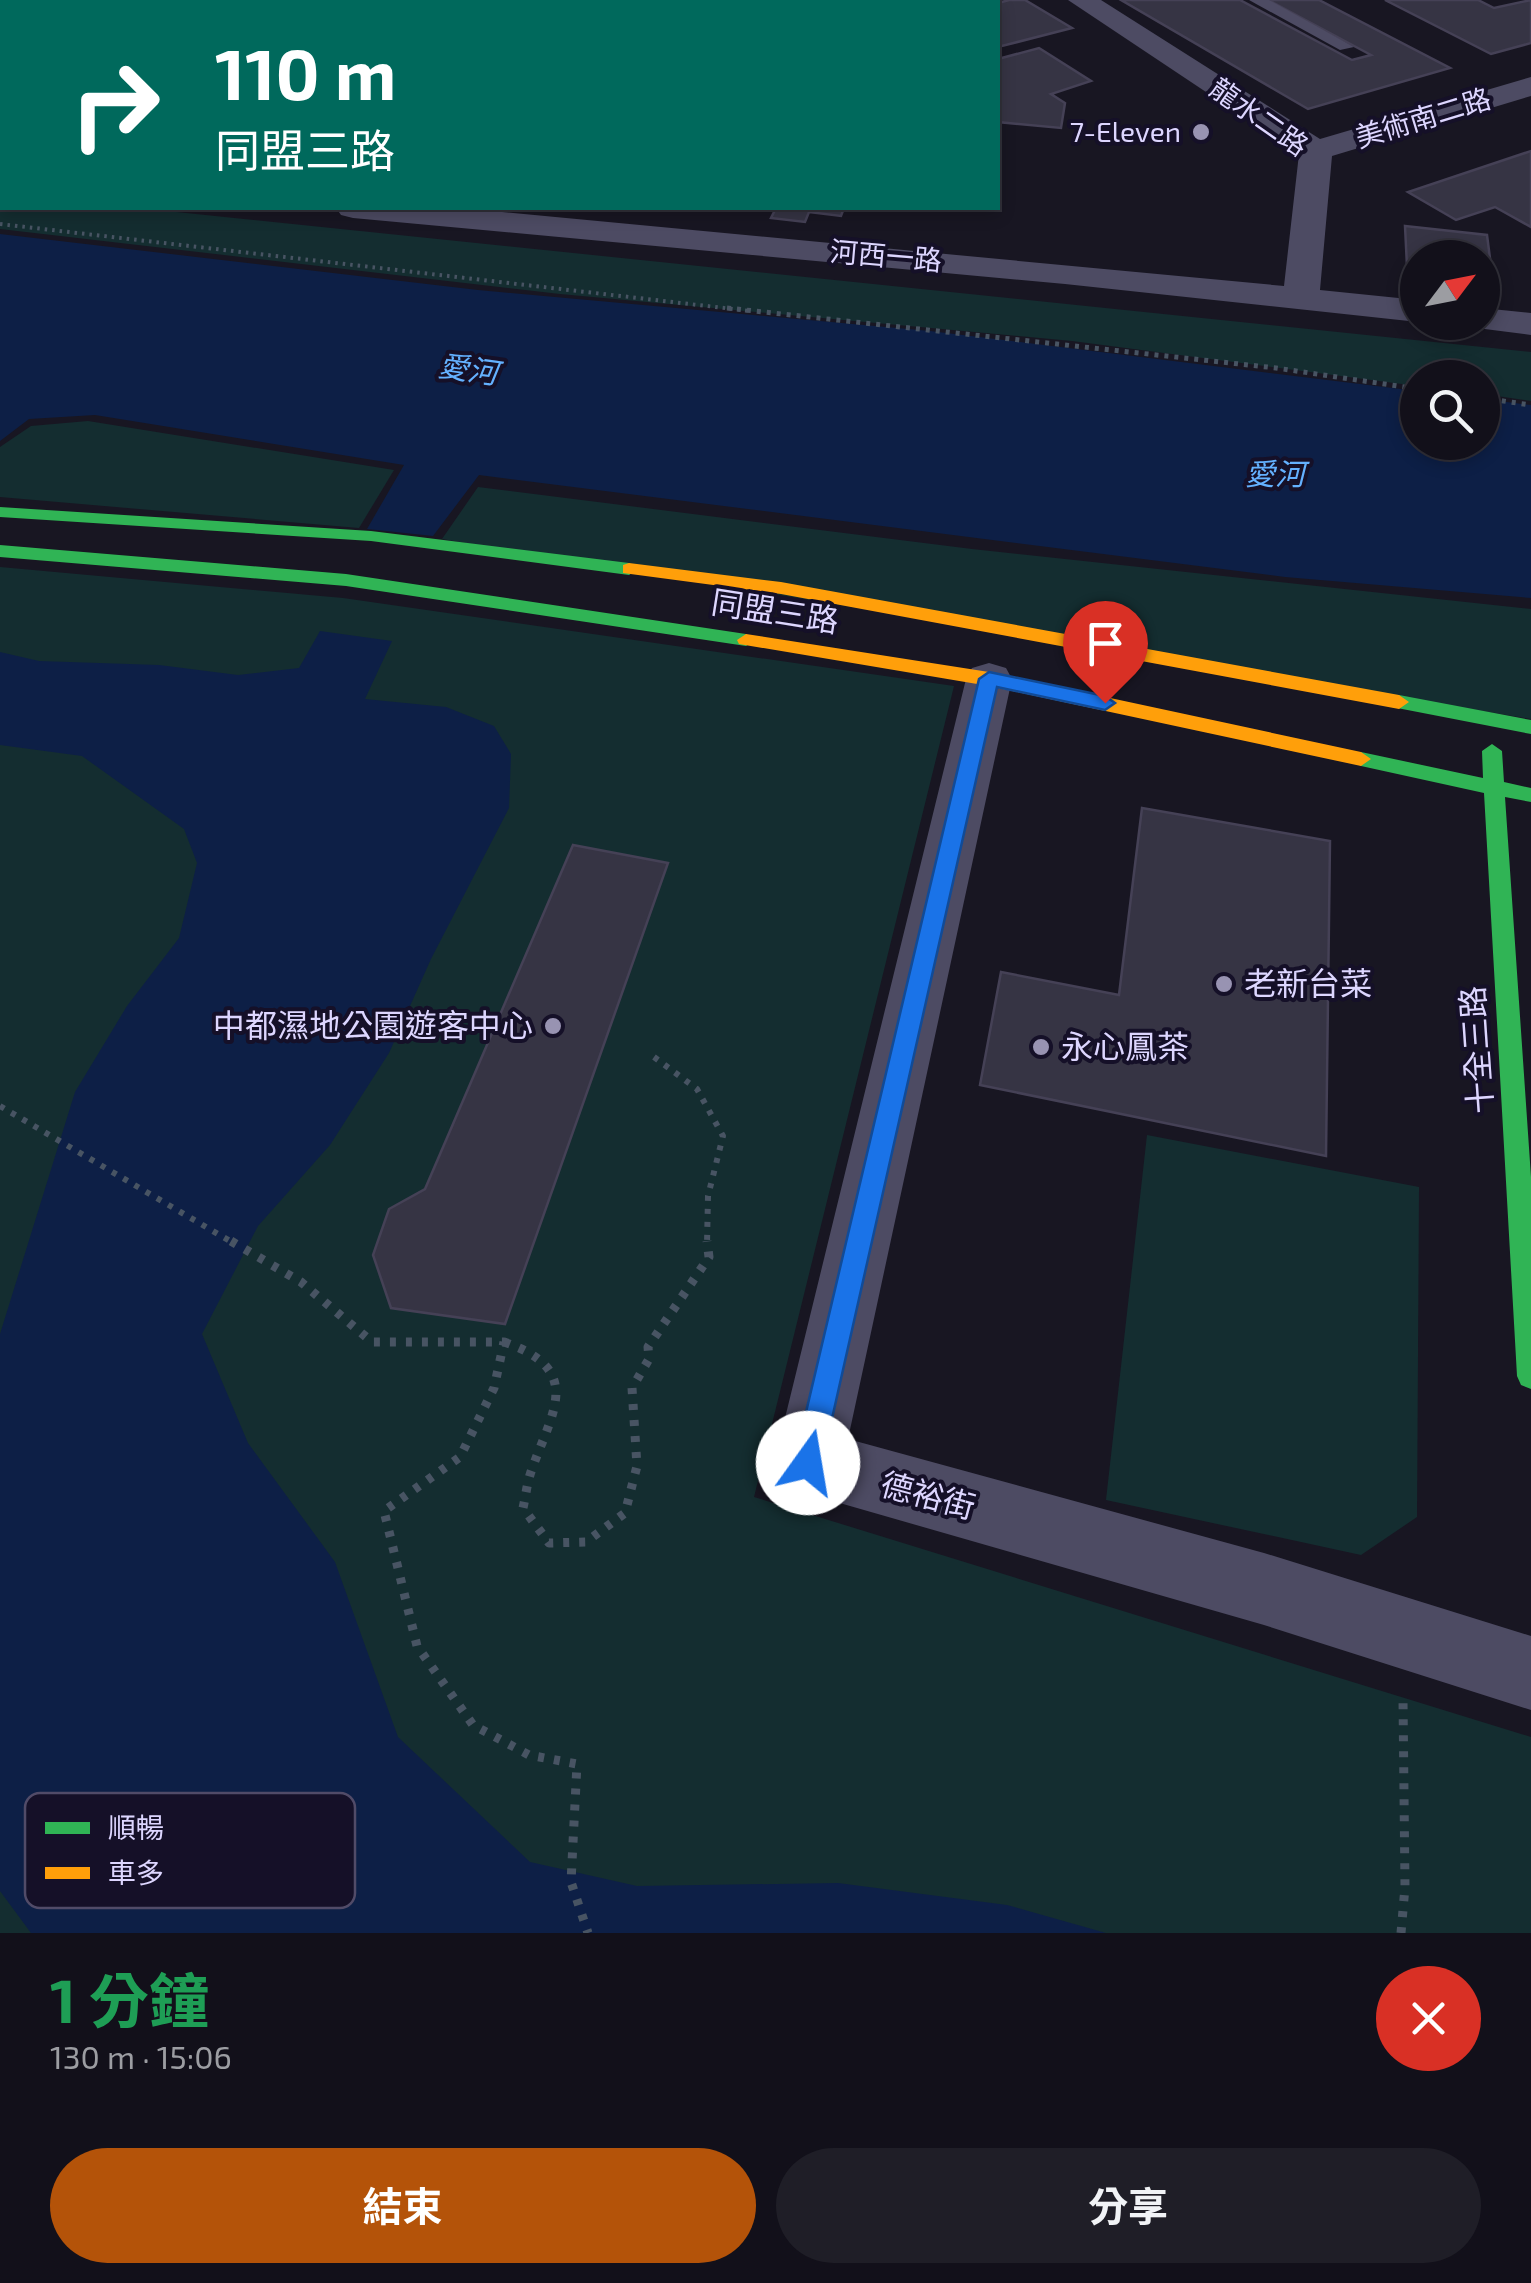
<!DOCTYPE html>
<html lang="zh-TW">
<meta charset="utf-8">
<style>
body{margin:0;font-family:"Exo 2","Noto Sans TC",sans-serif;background:#1f1e27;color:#f1f3f6;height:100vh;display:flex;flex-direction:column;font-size:38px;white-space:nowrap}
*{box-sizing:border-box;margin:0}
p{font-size:32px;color:#9c9da2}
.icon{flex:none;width:55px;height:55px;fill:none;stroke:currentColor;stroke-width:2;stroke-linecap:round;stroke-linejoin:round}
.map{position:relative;height:1933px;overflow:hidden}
.panel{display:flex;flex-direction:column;background:#12101a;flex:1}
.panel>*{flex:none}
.guide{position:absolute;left:0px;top:0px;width:1000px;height:210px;box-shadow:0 5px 15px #0003,0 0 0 2px #313039;background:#00695c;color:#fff;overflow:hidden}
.needle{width:65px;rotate:58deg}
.fabs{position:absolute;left:1400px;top:240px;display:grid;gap:20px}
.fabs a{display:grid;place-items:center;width:100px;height:100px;border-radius:50%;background:#12101a;box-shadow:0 5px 15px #0003,0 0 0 2px #313039;font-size:50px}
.pin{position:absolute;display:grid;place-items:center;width:85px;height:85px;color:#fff;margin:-102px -42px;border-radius:50% 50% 50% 0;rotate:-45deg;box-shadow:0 0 10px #0007}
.pin .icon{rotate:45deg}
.me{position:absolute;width:110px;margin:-55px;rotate:13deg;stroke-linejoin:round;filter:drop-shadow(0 0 8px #0008)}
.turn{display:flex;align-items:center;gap:35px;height:210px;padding:0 50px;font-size:45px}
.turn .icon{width:130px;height:130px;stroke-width:2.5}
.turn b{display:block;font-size:70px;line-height:85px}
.round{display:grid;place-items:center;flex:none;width:105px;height:105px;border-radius:52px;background:#1f1e27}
.summary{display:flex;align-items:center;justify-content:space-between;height:170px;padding:0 50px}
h1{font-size:60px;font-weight:700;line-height:75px;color:#1e9e55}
.button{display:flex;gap:20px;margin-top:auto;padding:20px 50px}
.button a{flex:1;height:115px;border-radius:60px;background:#b45309;color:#fff;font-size:40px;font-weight:700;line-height:115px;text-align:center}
.button a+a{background:#1f1e27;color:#f1f3f6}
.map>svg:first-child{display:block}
.green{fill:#142d30}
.water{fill:#0d1f46}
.building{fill:#363444;stroke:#454156;stroke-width:2.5}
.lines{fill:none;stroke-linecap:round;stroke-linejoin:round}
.path-far3{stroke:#485463;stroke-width:4;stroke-dasharray:2.5 5;stroke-linecap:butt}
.path-far2{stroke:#485463;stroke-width:5;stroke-dasharray:4 6;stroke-linecap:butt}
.path-far1{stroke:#485463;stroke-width:6;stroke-dasharray:5 8;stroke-linecap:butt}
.path{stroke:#485463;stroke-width:9;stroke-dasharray:6 10;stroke-linecap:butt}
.lane{fill:#4d4b63;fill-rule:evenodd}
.street{fill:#4d4b63;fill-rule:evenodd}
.fast{fill:#30b455;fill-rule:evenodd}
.slow{fill:#ff9f0a;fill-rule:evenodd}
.route{fill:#1a73e8;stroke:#114b97;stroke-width:2.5}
.poi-dot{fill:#9893b2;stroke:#151028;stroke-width:4}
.labels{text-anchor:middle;stroke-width:8;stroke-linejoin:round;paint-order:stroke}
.far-street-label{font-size:28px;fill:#ddd6ff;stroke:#151028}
.far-poi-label{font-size:28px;fill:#ddd6ff;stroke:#151028;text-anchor:end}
.far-water-label{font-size:30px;font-style:italic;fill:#64b1ff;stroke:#151028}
.street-label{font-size:32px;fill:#ddd6ff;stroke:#151028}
.poi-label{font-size:32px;fill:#ddd6ff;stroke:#151028;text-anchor:start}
.key{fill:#151028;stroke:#514b68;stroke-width:2.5}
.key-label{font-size:28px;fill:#ddd6ff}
</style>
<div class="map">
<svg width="1531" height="1933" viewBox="0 0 1531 1933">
<rect width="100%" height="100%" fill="#181622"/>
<!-- green -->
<g class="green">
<polygon points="0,193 2,208 138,208 1531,352 1531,401 1483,394 1482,378 1418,378 1417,386 1072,341 560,294 0,229"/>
<polygon points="88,421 394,470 359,528 0,497 0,447 31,426"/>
<polygon points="478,487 972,549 1531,609 1531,719 442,539"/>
<polygon points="0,567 343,598 954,686 754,1497 1531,1737 1531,1933 0,1933"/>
<polygon points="1147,1135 1419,1187 1417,1517 1361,1555 1106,1500"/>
</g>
<!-- water -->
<g class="water">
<polygon points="0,234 478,290 930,331 1417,391 1418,442 1482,442 1483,399 1531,405 1531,598 1285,577 479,475 433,536 367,529 404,465 95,415 29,419 0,441"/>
<polygon points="320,631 392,641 365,699 446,707 494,726 511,754 509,808 431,959 389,1053 330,1145 258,1226 202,1334 248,1443 335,1562 398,1737 530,1862 637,1886 838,1883 1007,1905 1106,1933 31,1933 0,1891 0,1334 75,1092 127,1006 179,938 197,863 184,829 82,756 0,745 0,652 39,661 159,665 238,675 299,668"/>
</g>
<!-- building -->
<g class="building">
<polygon points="0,0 124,0 125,2 2,2 0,51"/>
<polygon points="326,0 458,0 460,2 324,2"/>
<polygon points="528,0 662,0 650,2"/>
<polygon points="846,0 967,0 834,2"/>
<polygon points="1009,0 1025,0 1072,28 998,47 998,3"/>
<polygon points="1121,0 1240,0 1352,60 1371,55 1268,0 1319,0 1450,68 1308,109"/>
<polygon points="1385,0 1478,0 1494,8 1531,0 1531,43 1491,54"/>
<polygon points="1039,48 1091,81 1051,94 1065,103 1061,128 998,122 998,59"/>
<polygon points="1531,151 1531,227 1495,207 1456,220 1408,192"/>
<polygon points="776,208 844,208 841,216 809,212 805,222 771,218"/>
<polygon points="1405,226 1487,235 1495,297 1482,296 1482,258 1418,258 1418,288 1408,287"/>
<polygon points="1142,808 1330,841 1326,1156 980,1085 1001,972 1119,995"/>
<polygon points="573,845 668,863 505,1324 391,1308 373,1255 389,1209 425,1189"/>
</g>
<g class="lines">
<!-- path-far3 -->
<polyline class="path-far3" points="0,224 750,311"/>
<!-- path-far2 -->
<g class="path-far2">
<polyline points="727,308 1276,368 1418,389"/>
<polyline points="1482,398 1531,405"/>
</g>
<!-- path-far1 -->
<g class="path-far1">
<polyline points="654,1057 697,1089 723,1136 708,1196 707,1244"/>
<polyline points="0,1106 235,1244"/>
</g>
<!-- path -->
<g class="path">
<polyline points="231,1241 301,1282 372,1342 504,1342 494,1388 460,1457 384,1511 417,1646 473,1725 529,1755 577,1764 571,1882 588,1933"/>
<path d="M504 1342C585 1370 552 1412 532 1469 527 1482 526 1495 523 1508L549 1543 586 1542 625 1513 637 1466 632 1388 649 1359 648 1347 709 1257 707 1241"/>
<polyline points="1401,1933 1405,1887 1403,1699"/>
</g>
<!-- lane -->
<polygon class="lane" points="1249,0 1269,0 1354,47 1340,50"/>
<!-- street -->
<g class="street">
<polygon points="475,0 505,0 506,2 477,2"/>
<polygon points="1068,0 1101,0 1320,139 1531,77 1531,96 1332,156 1320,290 1418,300 1418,322 1065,284 353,218 341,215 336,208 460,208 1284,286 1299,154"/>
<polygon points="0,165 2,166 2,186 0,185"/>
<polygon points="1482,308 1531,313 1531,335 1469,327 1466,322 1482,322"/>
<polygon points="989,663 1006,668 1012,679 848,1439 1264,1553 1531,1636 1531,1710 1264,1625 784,1487 774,1463 966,679 972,668"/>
</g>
<!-- fast -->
<g class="fast">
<polygon points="0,507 371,531 629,563 638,569 629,575 371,541 0,517"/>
<polygon points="0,545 346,574 746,634 755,640 746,646 346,586 0,557"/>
<polygon points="1399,695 1531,720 1531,734 1392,707 1389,702 1392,697"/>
<polygon points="1492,744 1502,751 1504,782 1531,788 1531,802 1505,797 1531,1177 1531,1389 1521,1385 1517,1376 1484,793 1361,766 1351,759 1361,752 1483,778 1482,751"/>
</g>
<!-- slow -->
<g class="slow">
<polygon points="629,563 781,582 1399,695 1409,702 1399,709 781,594 623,573 623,565"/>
<polygon points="746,634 989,672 1361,752 1371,759 1361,766 989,686 739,644 737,640"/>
</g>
</g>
<!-- route -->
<polygon class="route" points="989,672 1105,696 1115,703 1105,710 997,687 822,1463 818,1473 808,1477 798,1473 794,1463 979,679"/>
<!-- markers -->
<g class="poi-dot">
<circle cx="1201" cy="132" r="10"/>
<circle cx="1224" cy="984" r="10"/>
<circle cx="553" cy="1026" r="10"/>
<circle cx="1041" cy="1047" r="10"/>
</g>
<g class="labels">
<!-- far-street labels -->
<g class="far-street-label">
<text transform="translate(1259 117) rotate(35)" y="10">龍水二路</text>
<text transform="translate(1423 118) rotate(-17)" y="10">美術南二路</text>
<text transform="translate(886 256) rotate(5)" y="10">河西一路</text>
</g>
<!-- far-poi labels -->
<g class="far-poi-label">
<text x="1181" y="142">7-Eleven</text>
</g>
<!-- far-water labels -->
<g class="far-water-label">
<text transform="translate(468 370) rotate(8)" y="10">愛河</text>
<text x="1275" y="485">愛河</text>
</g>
<!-- street labels -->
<g class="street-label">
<text transform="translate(775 612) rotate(9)" y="11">同盟三路</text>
<text transform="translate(1477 1050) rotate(-94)" y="11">十全三路</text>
<text transform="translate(928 1496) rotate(15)" y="11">德裕街</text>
</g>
<!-- poi labels -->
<g class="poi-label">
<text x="1244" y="995">老新台菜</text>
<text x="533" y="1037" text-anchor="end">中都濕地公園遊客中心</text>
<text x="1061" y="1058">永心鳳茶</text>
</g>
</g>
<!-- legend -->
<rect x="25" y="1793" width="330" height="115" rx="15" class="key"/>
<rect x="45" y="1822" width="45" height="12" fill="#30b455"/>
<rect x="45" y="1867" width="45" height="12" fill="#ff9f0a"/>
<g class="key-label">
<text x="108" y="1838">順暢</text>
<text x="108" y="1883">車多</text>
</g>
</svg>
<div class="fabs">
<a><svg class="needle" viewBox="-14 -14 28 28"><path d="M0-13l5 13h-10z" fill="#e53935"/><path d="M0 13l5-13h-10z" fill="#9c9da2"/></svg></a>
<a><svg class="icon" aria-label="search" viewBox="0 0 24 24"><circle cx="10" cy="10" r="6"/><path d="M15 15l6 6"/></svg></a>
</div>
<div class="pin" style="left:1105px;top:703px;background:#d93025"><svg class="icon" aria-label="arrive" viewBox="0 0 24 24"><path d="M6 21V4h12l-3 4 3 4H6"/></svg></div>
<svg class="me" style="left:808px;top:1463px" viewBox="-20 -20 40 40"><circle r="19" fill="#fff"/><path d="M0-13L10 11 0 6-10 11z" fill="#1a73e8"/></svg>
<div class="guide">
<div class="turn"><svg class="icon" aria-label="right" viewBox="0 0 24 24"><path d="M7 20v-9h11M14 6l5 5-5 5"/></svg><div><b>110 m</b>同盟三路</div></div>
</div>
</div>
<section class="panel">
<div class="summary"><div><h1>1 分鐘</h1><p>130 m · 15:06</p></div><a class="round" style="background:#d93025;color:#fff"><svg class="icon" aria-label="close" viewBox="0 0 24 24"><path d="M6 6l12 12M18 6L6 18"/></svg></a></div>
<div class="button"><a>結束</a><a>分享</a></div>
</section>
